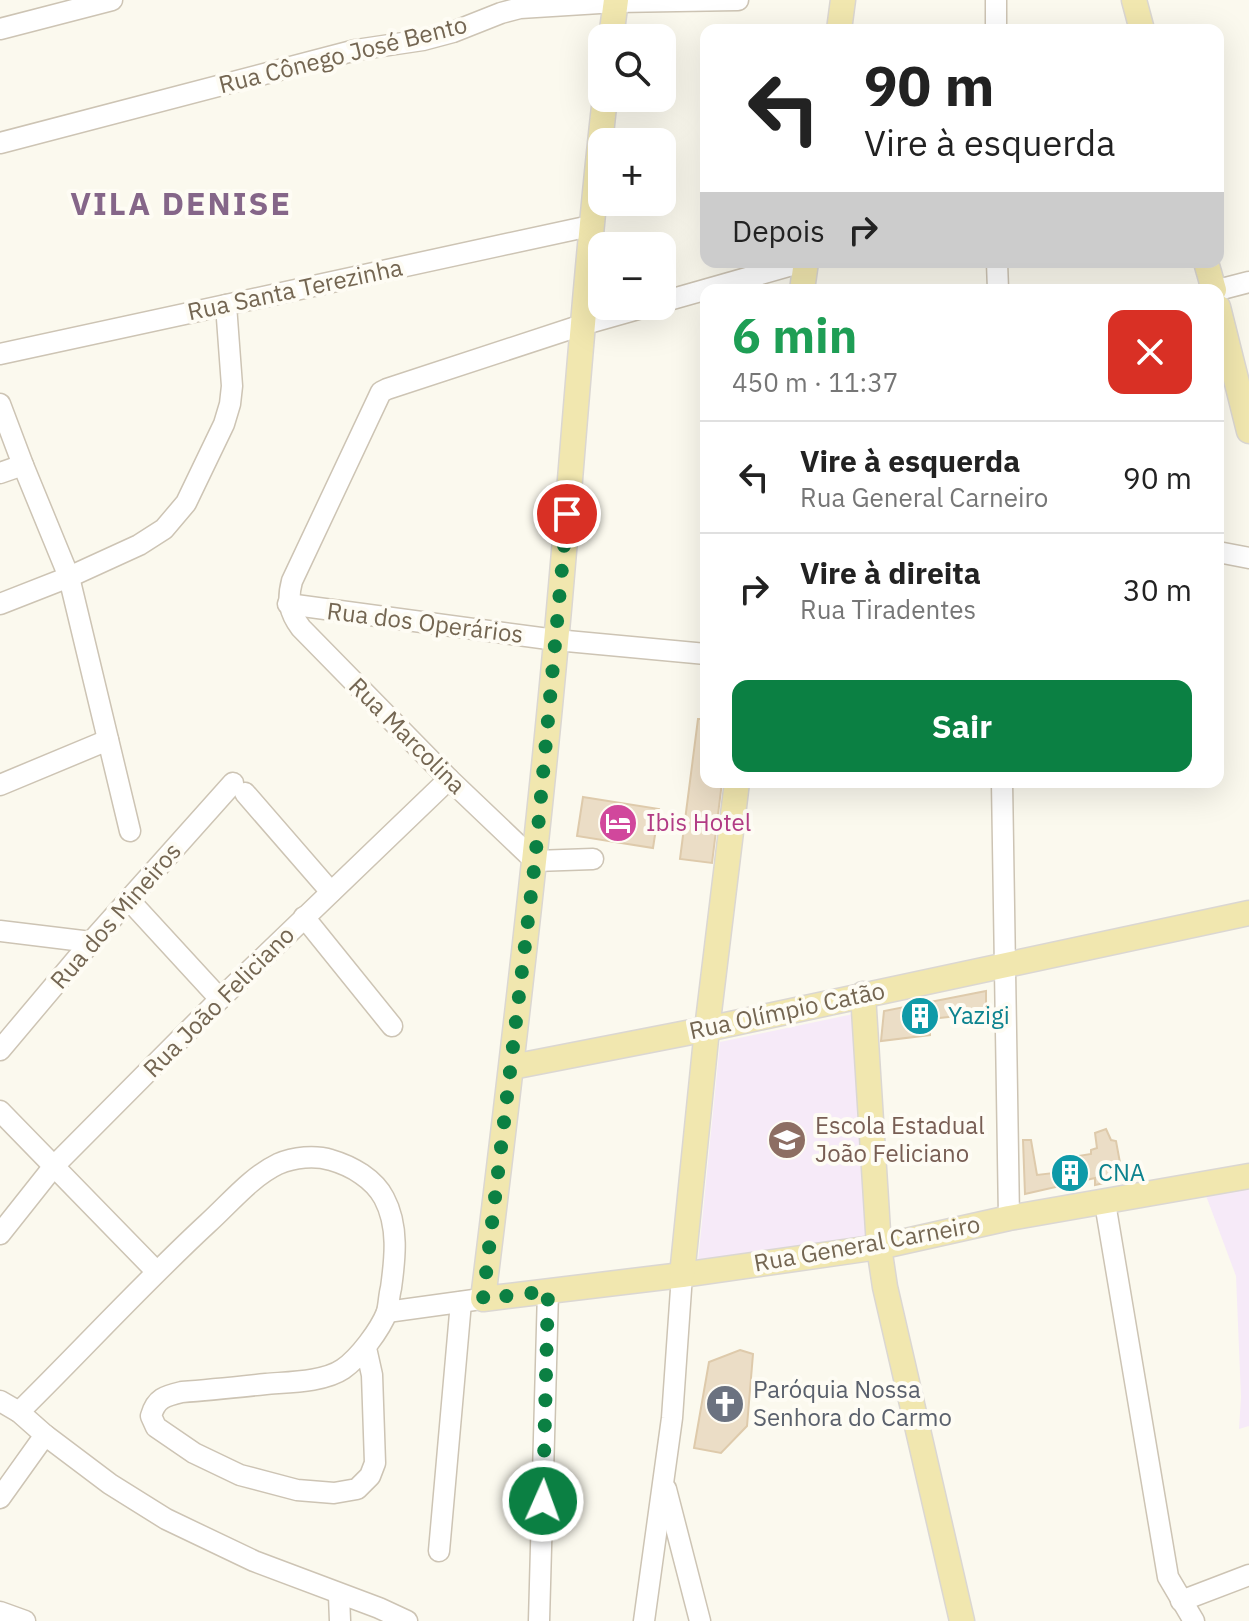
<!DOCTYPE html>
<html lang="pt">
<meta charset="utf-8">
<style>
body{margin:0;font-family:"IBM Plex Sans",sans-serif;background:#f6f6f6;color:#222;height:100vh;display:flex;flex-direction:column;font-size:30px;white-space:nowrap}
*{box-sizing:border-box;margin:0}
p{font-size:26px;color:#767676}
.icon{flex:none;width:44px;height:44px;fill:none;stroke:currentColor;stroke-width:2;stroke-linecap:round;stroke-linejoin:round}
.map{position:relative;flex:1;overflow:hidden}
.drawer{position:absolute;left:700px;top:284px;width:524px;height:504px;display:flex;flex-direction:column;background:#fff;border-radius:16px;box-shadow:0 8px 32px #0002}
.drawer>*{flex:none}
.top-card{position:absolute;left:700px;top:24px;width:524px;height:244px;border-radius:16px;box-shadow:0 8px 32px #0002;background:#fff;color:#222;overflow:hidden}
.fabs{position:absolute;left:588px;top:24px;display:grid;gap:16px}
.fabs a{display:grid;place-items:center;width:88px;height:88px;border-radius:16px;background:#fff;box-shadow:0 8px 32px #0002;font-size:40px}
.pin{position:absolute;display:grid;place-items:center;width:68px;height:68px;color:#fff;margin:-34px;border:4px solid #fff;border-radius:50%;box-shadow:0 2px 8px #0007}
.me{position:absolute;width:88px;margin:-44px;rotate:2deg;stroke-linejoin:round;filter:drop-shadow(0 0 6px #0008)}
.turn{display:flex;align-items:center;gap:28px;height:168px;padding:0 32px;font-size:36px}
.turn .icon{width:104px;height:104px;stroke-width:2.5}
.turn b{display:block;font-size:56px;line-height:68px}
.then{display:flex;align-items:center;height:76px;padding:0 32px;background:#0003;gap:16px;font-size:30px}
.round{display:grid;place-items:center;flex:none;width:84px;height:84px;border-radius:16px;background:#f6f6f6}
.overview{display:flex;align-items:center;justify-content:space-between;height:136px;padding:0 32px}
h1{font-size:48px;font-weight:800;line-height:60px;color:#1e9e55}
.cta{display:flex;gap:16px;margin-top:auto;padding:16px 32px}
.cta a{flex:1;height:92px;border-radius:16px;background:#0b8043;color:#fff;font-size:32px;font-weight:800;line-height:92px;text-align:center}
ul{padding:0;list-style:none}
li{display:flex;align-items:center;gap:24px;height:112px;padding:0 32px;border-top:2px solid #e0e0e0}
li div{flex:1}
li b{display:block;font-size:30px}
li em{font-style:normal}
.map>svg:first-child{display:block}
.education{fill:#f6eaf8}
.building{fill:#ebddc6;stroke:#decaab;stroke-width:2}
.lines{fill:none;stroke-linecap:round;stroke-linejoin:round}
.minor-casing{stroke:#cdc4b4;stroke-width:23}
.major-casing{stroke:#dbd7d2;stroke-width:27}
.minor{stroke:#fff;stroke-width:20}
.major{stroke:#f1e7af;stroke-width:24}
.route{stroke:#0b8043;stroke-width:14;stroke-dasharray:0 25.2}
.labels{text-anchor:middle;stroke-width:8;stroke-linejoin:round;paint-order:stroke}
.street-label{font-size:24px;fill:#746652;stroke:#fefcf4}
.hotel-label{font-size:24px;fill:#b23c85;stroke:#fefcf4;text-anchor:start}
.culture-label{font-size:24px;fill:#0d838f;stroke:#fefcf4;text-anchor:start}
.education-label{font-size:24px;fill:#785e54;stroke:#fefcf4;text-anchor:start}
.worship-label{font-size:24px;fill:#5b616d;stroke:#fefcf4;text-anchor:start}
.district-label{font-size:32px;font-weight:bold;letter-spacing:2px;fill:#856689;stroke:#fefcf4}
</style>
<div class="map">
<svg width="1249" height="1621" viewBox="0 0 1249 1621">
<rect width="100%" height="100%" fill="#fbf9ee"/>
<!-- education -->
<g class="education">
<polygon points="858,1013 870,1238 698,1261 720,1042"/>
<polygon points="1249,1188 1249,1426 1239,1429 1241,1397 1236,1276 1205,1193"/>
</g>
<!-- building -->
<g class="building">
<polygon points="698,719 706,719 706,782 722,782 712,863 680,859"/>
<polygon points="583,797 659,809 653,848 577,836"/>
<polygon points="986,991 986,1013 930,1019 930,1035 881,1041 884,1011"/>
<polygon points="1106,1129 1111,1140 1116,1141 1123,1179 1095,1185 1095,1178 1025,1194 1023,1140 1031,1140 1037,1175 1063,1172 1060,1159 1091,1154 1091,1150 1097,1148 1095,1133"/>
<polygon points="740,1350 753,1354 747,1426 721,1453 694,1448 709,1362"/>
</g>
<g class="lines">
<!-- minor casing -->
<g class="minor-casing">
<g id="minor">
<polyline points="996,0 996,30"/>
<polyline points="0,29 112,0"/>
<polyline points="0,143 356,50 423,40 453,32 501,13 520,8 616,2 738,0"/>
<polyline points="997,262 998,290"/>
<polyline points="1218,290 1249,282"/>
<polyline points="662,302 803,262"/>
<polyline points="0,354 590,226"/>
<polyline points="0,404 23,465 69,577 130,831"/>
<polyline points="0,473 23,465"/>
<polyline points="1218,552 1249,558"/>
<polyline points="0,604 69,577 139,545 164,529 186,503 224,424 230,404 232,386 226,305"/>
<polyline points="288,604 556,640 706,654"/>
<polyline points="1002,782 1009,1218"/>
<polyline points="0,785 108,740"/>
<polyline points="245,793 331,892"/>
<path d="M593 859 535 861 449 779 301 628C289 612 287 600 292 581L381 392 387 389 582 325 649 306"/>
<polyline points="129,900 220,999"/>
<polyline points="304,917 392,1026"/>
<polyline points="0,931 91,942"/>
<polyline points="0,1050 91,942 233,783"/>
<polyline points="0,1111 156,1271"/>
<polyline points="1105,1203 1168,1577 1194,1621"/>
<polyline points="0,1234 54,1166 220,999 449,779"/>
<polyline points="387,1312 474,1300"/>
<polyline points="0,1401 19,1412 45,1435 110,1484 166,1519 254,1561 379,1608 407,1621"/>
<path d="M19 1412C83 1349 143 1283 208 1223 230 1203 251 1177 278 1164 294 1157 315 1155 331 1160 352 1166 374 1179 384 1198 399 1226 395 1259 391 1288 389 1295 389 1304 387 1312 380 1330 359 1358 343 1369 324 1382 289 1382 266 1384 238 1387 210 1390 182 1392 165 1396 156 1398 151 1416L156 1427 194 1453 240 1475 297 1490 334 1493 357 1489 370 1476 375 1463 372 1375 366 1348"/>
<polyline points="666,1489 700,1621"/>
<polyline points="0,1498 45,1435"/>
<polyline points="439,1551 461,1302"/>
<polyline points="339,1595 340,1621"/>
<polyline points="1181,1601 1249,1575"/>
<polyline points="0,1612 25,1621"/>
<polyline points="539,1621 548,1291"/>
<polyline points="644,1621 672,1418 682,1275"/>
</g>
</g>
<!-- major casing -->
<g class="major-casing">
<g id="major">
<polyline points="1134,0 1142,30"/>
<polyline points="839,30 843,0"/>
<polyline points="611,38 616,0"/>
<path d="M605 98C584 279 573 460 556 642 536 861 510 1080 483 1299L682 1275 879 1247 1009 1218 1249 1176"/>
<polyline points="1206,262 1214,290"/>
<polyline points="802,290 806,262"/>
<polyline points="1218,307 1249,431"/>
<polyline points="863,994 879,1247 885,1287 962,1621"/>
<polyline points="512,1067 707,1029 1249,913"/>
<polyline points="682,1275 707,1029 737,782"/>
</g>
</g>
<!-- minor -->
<use href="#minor" class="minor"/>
<!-- major -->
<use href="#major" class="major"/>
</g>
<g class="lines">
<!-- route -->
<polyline class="route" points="543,1501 548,1291 483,1299 535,861 567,514"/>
</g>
<!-- icons -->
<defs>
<g id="hotel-disc" transform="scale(2)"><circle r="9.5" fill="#d1479c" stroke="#fefcf4"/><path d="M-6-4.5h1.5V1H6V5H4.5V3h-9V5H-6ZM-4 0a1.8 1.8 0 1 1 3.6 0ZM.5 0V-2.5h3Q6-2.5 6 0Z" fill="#fff"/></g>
<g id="building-disc" transform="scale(2)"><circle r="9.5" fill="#0f9aa8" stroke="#fefcf4"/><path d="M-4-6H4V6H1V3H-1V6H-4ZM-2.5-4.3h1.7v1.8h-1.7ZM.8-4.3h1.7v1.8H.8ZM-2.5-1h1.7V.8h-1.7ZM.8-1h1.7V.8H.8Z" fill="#fff"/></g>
<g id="school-disc" transform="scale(2)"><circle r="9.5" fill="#8d6e63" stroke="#fefcf4"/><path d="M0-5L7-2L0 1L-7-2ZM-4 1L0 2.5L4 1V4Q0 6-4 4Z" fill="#fff"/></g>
<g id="church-disc" transform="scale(2)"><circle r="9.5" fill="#6b7280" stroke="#fefcf4"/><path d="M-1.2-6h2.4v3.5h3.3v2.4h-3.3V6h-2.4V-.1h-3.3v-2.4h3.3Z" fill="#fff"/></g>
</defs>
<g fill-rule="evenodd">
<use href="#hotel-disc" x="618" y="823"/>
<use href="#building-disc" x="920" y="1016"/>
<use href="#school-disc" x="787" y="1140"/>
<use href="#building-disc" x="1070" y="1173"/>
<use href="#church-disc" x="725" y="1404"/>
</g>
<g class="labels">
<!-- street labels -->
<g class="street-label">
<text transform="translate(343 55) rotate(-14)" y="8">Rua Cônego José Bento</text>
<text transform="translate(295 290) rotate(-12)" y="8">Rua Santa Terezinha</text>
<text transform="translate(425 623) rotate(7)" y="8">Rua dos Operários</text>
<text transform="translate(407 736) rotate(45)" y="8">Rua Marcolina</text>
<text transform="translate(116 916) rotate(-49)" y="8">Rua dos Mineiros</text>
<text transform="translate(219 1002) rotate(-45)" y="8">Rua João Feliciano</text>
<text transform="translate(787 1011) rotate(-12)" y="8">Rua Olímpio Catão</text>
<text transform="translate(867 1244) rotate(-10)" y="8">Rua General Carneiro</text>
</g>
<!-- hotel labels -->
<g class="hotel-label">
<text x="646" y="831">Ibis Hotel</text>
</g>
<!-- culture labels -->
<g class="culture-label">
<text x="948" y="1024">Yazigi</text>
<text x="1098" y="1181">CNA</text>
</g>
<!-- education labels -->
<g class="education-label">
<text x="815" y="1134">Escola Estadual<tspan x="815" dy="28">João Feliciano</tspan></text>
</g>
<!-- worship labels -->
<g class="worship-label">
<text x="753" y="1398">Paróquia Nossa<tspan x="753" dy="28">Senhora do Carmo</tspan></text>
</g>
<!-- district labels -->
<g class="district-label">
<text x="181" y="215">VILA DENISE</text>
</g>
</g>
</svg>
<div class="fabs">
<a><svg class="icon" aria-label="search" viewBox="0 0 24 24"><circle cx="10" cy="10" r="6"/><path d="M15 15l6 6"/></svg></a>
<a>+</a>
<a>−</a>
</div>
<div class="pin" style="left:567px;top:514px;background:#d93025"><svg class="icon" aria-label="arrive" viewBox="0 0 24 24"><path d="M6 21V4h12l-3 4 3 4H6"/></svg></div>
<svg class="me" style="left:543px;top:1501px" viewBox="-20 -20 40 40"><circle r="17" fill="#0b8043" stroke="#fff" stroke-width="3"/><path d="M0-11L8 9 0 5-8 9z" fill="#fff"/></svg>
<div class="top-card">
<div class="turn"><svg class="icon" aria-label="left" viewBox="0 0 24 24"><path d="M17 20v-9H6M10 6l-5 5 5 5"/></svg><div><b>90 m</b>Vire à esquerda</div></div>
<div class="then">Depois<svg class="icon" aria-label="right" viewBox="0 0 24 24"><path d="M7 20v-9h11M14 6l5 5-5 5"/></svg></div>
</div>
<section class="drawer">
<div class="overview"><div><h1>6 min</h1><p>450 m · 11:37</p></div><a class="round" style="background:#d93025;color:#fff"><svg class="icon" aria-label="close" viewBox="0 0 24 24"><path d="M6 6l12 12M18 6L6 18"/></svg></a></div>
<ul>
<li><svg class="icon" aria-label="left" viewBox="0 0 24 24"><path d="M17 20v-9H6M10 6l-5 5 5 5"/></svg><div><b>Vire à esquerda</b><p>Rua General Carneiro</p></div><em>90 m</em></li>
<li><svg class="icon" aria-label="right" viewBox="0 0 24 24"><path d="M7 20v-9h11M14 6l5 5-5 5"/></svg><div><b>Vire à direita</b><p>Rua Tiradentes</p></div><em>30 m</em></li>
</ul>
<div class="cta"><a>Sair</a></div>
</section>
</div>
